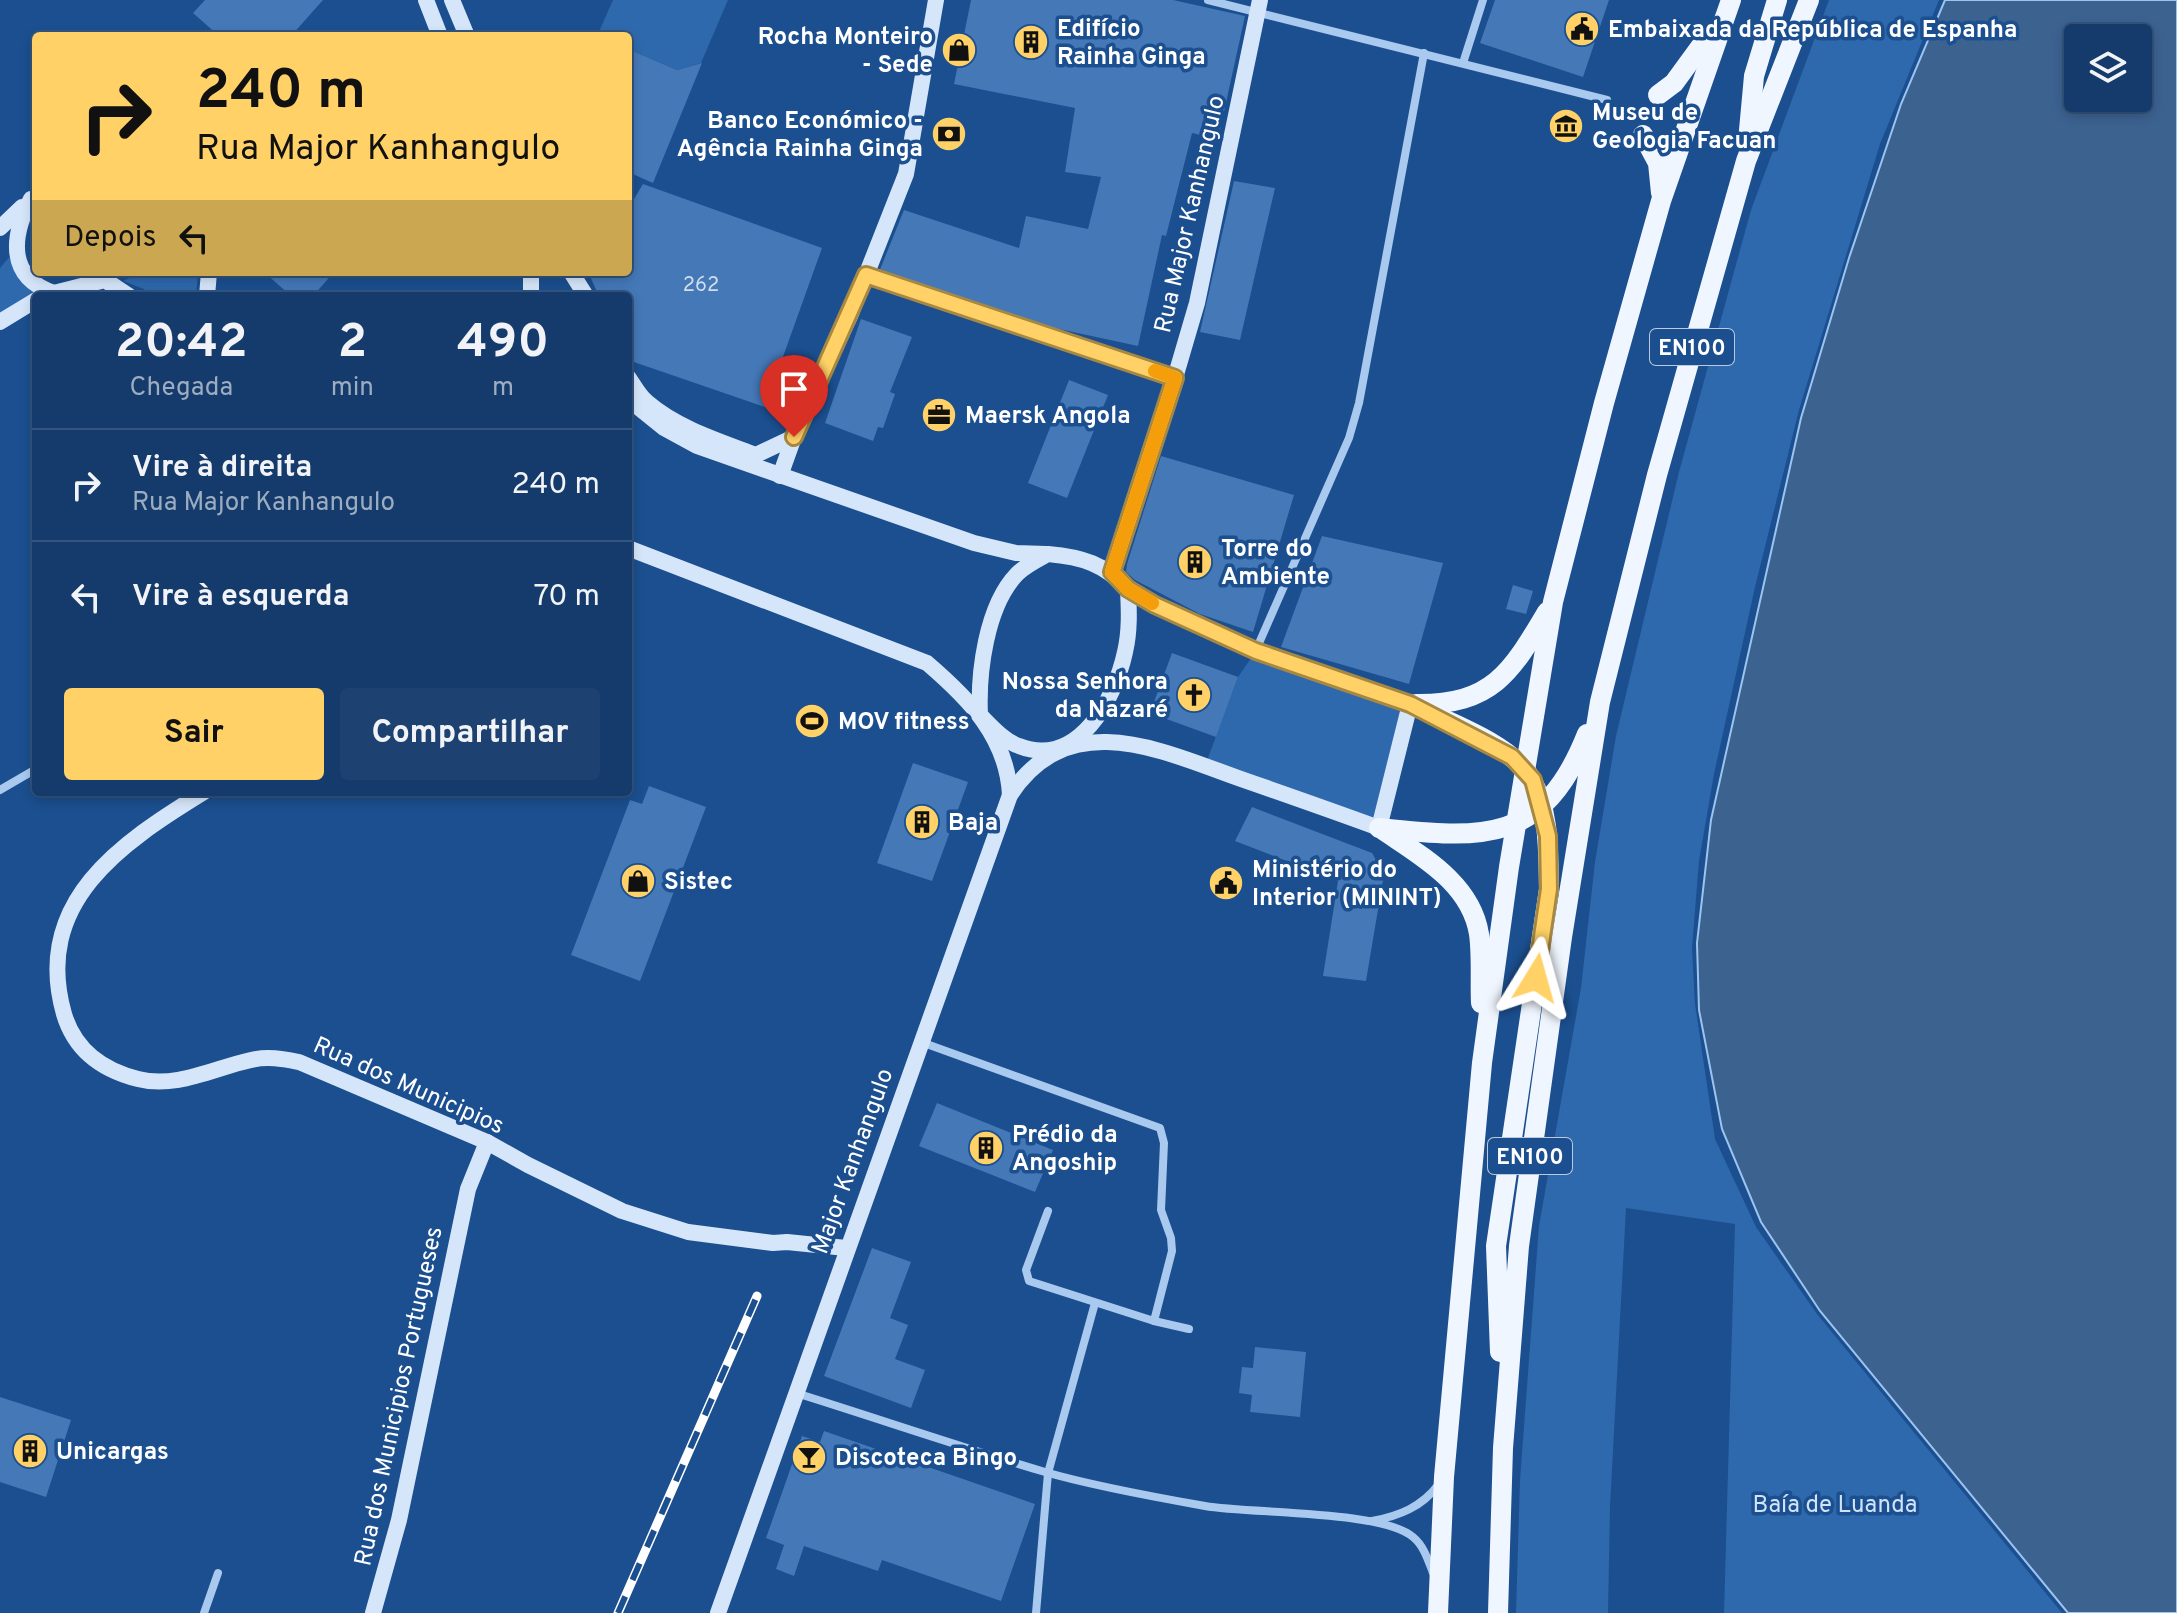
<!DOCTYPE html>
<html lang="pt">
<meta charset="utf-8">
<style>
body{margin:0;font-family:Overpass,sans-serif;background:#1d4271;color:#f1f3f6;height:100vh;display:flex;flex-direction:column;font-size:30px;white-space:nowrap}
*{box-sizing:border-box;margin:0}
p{font-size:26px;color:#9dadc1}
.icon{flex:none;width:44px;height:44px;fill:none;stroke:currentColor;stroke-width:2;stroke-linecap:round;stroke-linejoin:round}
.map{position:relative;flex:1;overflow:hidden}
.panel{position:absolute;left:32px;top:292px;width:600px;height:504px;display:flex;flex-direction:column;background:#143b6b;border-radius:8px;box-shadow:0 4px 12px #0003,0 0 0 2px #33557e}
.panel>*{flex:none}
.banner{position:absolute;left:32px;top:32px;width:600px;height:244px;border-radius:8px;box-shadow:0 4px 12px #0003,0 0 0 2px #33557e;background:#ffd166;color:#111;overflow:hidden}
.controls{position:absolute;left:2064px;top:24px;display:grid;gap:16px}
.controls a{display:grid;place-items:center;width:88px;height:88px;border-radius:8px;background:#143b6b;box-shadow:0 4px 12px #0003,0 0 0 2px #33557e;font-size:40px}
.pin{position:absolute;display:grid;place-items:center;width:68px;height:68px;color:#fff;margin:-82px -34px;border-radius:50% 50% 50% 0;rotate:-45deg;box-shadow:0 0 8px #0007}
.pin .icon{rotate:45deg}
.me{position:absolute;width:88px;margin:-44px;rotate:8deg;stroke-linejoin:round;filter:drop-shadow(0 0 6px #0008)}
.turn{display:flex;align-items:center;gap:28px;height:168px;padding:0 32px;font-size:36px}
.turn .icon{width:104px;height:104px;stroke-width:2.5}
.turn b{display:block;font-size:56px;line-height:68px}
.then{display:flex;align-items:center;height:76px;padding:0 32px;background:#0003;gap:16px;font-size:30px}
.eta{display:flex;justify-content:space-evenly;align-items:center;height:136px;text-align:center}
.eta b{font-size:48px;font-weight:700;line-height:56px}
.button{display:flex;gap:16px;margin-top:auto;padding:16px 32px}
.button a{flex:1;height:92px;border-radius:8px;background:#ffd166;color:#111;font-size:32px;font-weight:700;line-height:92px;text-align:center}
.button a+a{background:#1d4271;color:#f1f3f6}
ul{padding:0;list-style:none}
li{display:flex;align-items:center;gap:24px;height:112px;padding:0 32px;border-top:2px solid #33557e}
li div{flex:1}
li b{display:block;font-size:30px}
li em{font-style:normal}
.map>svg:first-child{display:block}
.green{fill:#2e69ad}
.water{fill:#3c6290;stroke:#9cc4f0;stroke-width:2;fill-rule:evenodd}
.building{fill:#4478b7}
.lines{fill:none;stroke-linecap:round;stroke-linejoin:round}
.street{stroke:#a9c9ee;stroke-width:8}
.secondary{stroke:#d6e6fa;stroke-width:16}
.primary{stroke:#f0f6ff;stroke-width:20}
.rail-casing{stroke:#fff;stroke-width:9}
.rail{stroke:#1b4f8f;stroke-width:6;stroke-dasharray:18;stroke-linecap:butt}
.route-casing{stroke:#a68842;stroke-width:20}
.route{stroke:#ffd166;stroke-width:14}
.slow{stroke:#f59e0b;stroke-width:14}
.labels{text-anchor:middle;stroke-width:7;stroke-linejoin:round;paint-order:stroke}
.number-label{font-size:20px;fill:#d0dded}
.shield{fill:#1b4f8f;stroke:#bbcadd;stroke-width:2}
.shield-label{font-size:22px;font-weight:bold;fill:#fff}
.poi-label{font-size:24px;font-weight:bold;fill:#fff;stroke:#1b4f8f;text-anchor:start}
.street-label{font-size:24px;fill:#fff;stroke:#1b4f8f}
.park-label{font-size:24px;fill:#cfe3fa;stroke:#1b4f8f}
</style>
<div class="map">
<svg width="2177" height="1613" viewBox="0 0 2177 1613">
<rect width="100%" height="100%" fill="#1b4f8f"/>
<!-- green -->
<g class="green">
<polygon points="613,0 728,0 701,63 677,70 628,49 628,36 597,36"/>
<polygon points="1829,0 1939,0 1880,144 1799,410 1755,587 1714,774 1699,861 1692,948 1695,1004 1715,1139 1756,1227 1817,1314 2062,1613 1724,1613 1735,1224 1626,1208 1610,1507 1608,1613 1516,1613 1520,1480 1539,1226 1581,988 1595,862 1616,736 1679,472 1751,210"/>
<polygon points="12,254 43,291 0,315 0,268"/>
<polygon points="142,272 198,272 196,296 149,296 144,289 123,281"/>
<polygon points="1256,651 1410,704 1379,828 1205,766 1238,677"/>
</g>
<!-- water -->
<path class="water" d="M1945 0H2177V1613H2068L1820 1311 1761 1222 1722 1129 1699 1010 1697 943 1711 820 1801 418 1849 258 1901 104ZM2078 38H2138V98H2078Z"/>
<!-- building -->
<g class="building">
<polygon points="205,0 323,0 291,36 219,36 193,13"/>
<polygon points="971,0 1173,0 1245,16 1218,139 1192,133 1166,236 1162,235 1138,346 1031,323 879,272 904,210 1019,248 1026,216 1088,229 1101,177 1065,172 1075,108 954,84"/>
<polygon points="1495,0 1609,0 1583,77 1480,43"/>
<polygon points="628,49 677,70 702,63 653,183 628,172"/>
<polygon points="1234,181 1275,188 1240,340 1200,332"/>
<polygon points="643,184 822,248 765,407 631,361 628,356 628,296 599,296 588,272 628,272 628,209"/>
<polygon points="264,272 334,272 313,296 291,296"/>
<polygon points="861,319 912,337 890,392 895,394 883,428 878,427 873,441 825,423"/>
<polygon points="1069,380 1108,395 1067,498 1028,483"/>
<polygon points="1161,456 1294,495 1253,632 1200,614 1135,580 1126,572 1127,564"/>
<polygon points="1322,536 1443,563 1409,684 1281,647"/>
<polygon points="1513,585 1533,591 1526,614 1506,609"/>
<polygon points="1172,653 1238,677 1216,737 1150,713"/>
<polygon points="913,763 968,782 932,881 877,863"/>
<polygon points="649,786 706,807 640,981 571,955 630,800 642,804"/>
<polygon points="1252,807 1372,853 1384,874 1366,981 1323,976 1338,881 1235,841"/>
<polygon points="937,1103 1053,1150 1035,1192 919,1146"/>
<polygon points="872,1248 911,1262 890,1318 908,1325 895,1359 925,1370 911,1408 824,1376"/>
<polygon points="1255,1347 1306,1352 1300,1417 1250,1412 1252,1395 1239,1393 1242,1367 1253,1368"/>
<polygon points="0,1397 71,1420 46,1497 0,1482"/>
<polygon points="824,1431 1035,1504 1001,1601 882,1560 878,1571 804,1546 794,1576 776,1569 784,1545 766,1538 802,1436 820,1442"/>
</g>
<g class="lines">
<!-- street -->
<g class="street">
<polyline points="1208,0 1607,100"/>
<polyline points="1463,63 1483,0"/>
<polyline points="866,275 1175,378"/>
<polyline points="1256,650 1349,438 1359,403 1424,53"/>
<polyline points="0,790 36,769"/>
<polyline points="921,1042 1160,1128 1164,1143 1161,1210 1171,1238 1172,1251 1154,1321 1029,1281 1026,1270 1048,1211"/>
<polyline points="1154,1321 1189,1329"/>
<path d="M796 1393C879 1419 961 1447 1045 1472 1093 1486 1154 1497 1205 1506 1251 1514 1381 1510 1413 1537 1424 1546 1428 1560 1433 1573"/>
<path d="M1372 1521C1399 1516 1422 1507 1439 1484"/>
<polyline points="204,1613 218,1573"/>
<polyline points="1036,1613 1048,1473 1095,1303"/>
</g>
<!-- secondary -->
<g class="secondary">
<polyline points="426,0 440,36"/>
<polyline points="452,0 467,36"/>
<path d="M31 199C12 235 6 277 54 293"/>
<polyline points="0,228 22,207"/>
<polyline points="571,272 586,296"/>
<polyline points="46,295 105,280 129,296"/>
<polyline points="207,296 209,272"/>
<polyline points="531,296 531,272"/>
<polyline points="0,322 36,300"/>
<path d="M628 377C634 385 639 396 647 402 677 428 719 441 756 455L794 437"/>
<polyline points="628,399 664,428 697,446 974,543 1016,553 1046,554"/>
<polyline points="780,476 794,437 850,316 906,174 936,0"/>
<path d="M628 548 927 663C969 699 1007 737 1010 795"/>
<path d="M1048 554C1083 557 1104 564 1128 589 1129 610 1130 631 1125 652 1115 699 1078 769 1019 746 1004 741 991 726 980 715 978 673 986 606 1017 574 1025 566 1037 560 1048 554Z"/>
<polyline points="1112,572 1175,378 1197,303 1260,0"/>
<path d="M204 792C121 843 32 902 64 1014 75 1051 102 1070 138 1079 176 1089 214 1068 251 1060 268 1056 283 1059 299 1062L487 1142 528 1165 622 1211 688 1232 773 1243 787 1242 846 1248"/>
<polyline points="373,1613 399,1520 468,1189 487,1142"/>
<path d="M718 1613 1010 795C1069 705 1162 751 1241 779 1287 795 1333 811 1379 828L1410 704C1314 671 1216 640 1128 589"/>
</g>
<!-- primary -->
<g class="primary">
<polyline points="1658,95 1674,83 1712,31"/>
<polyline points="1643,135 1658,163 1661,193"/>
<polyline points="1748,141 1754,76 1777,0"/>
<path d="M1410 704C1445 721 1512 744 1531 779 1550 812 1548 852 1549 889L1496 1246 1500 1352"/>
<path d="M1416 704C1492 705 1511 673 1547 612"/>
<path d="M1379 828C1483 839 1543 845 1587 734"/>
<path d="M1383 830C1421 856 1471 883 1479 934 1482 956 1480 981 1481 1003"/>
<polyline points="1438,1613 1444,1477 1482,1063 1509,867 1553,602 1604,403 1661,201 1731,0"/>
<polyline points="1498,1613 1503,1448 1519,1246 1562,937 1600,702 1657,475 1746,161 1809,0"/>
</g>
<!-- rail casing -->
<g class="rail-casing">
<polyline id="rail" points="618,1613 757,1296"/>
</g>
<!-- rail -->
<use href="#rail" class="rail"/>
</g>
<g class="lines">
<!-- route casing -->
<g class="route-casing">
<polyline id="route" points="794,437 866,275 1175,378 1112,572 1128,589 1155,605 1256,651 1410,704 1512,757 1533,780 1548,836 1549,889 1536,978"/>
</g>
<!-- route -->
<use href="#route" class="route"/>
<!-- slow -->
<polyline class="slow" points="1152,603 1128,589 1112,572 1175,378 1155,371"/>
</g>
<!-- icons -->
<defs>
<g id="civic-disc" transform="scale(1.8)"><circle r="9.5" fill="#ffd166" stroke="#1b4f8f"/><path d="M-.6-6.5H3V-4.5H.6V-3L4-1V1h2V6H-6V1h2V-1L-.6-3ZM-1.2 2.5V6h2.4V2.5Z" fill="#111"/></g>
<g id="building-disc" transform="scale(1.8)"><circle r="9.5" fill="#ffd166" stroke="#1b4f8f"/><path d="M-4-6H4V6H1V3H-1V6H-4ZM-2.5-4.3h1.7v1.8h-1.7ZM.8-4.3h1.7v1.8H.8ZM-2.5-1h1.7V.8h-1.7ZM.8-1h1.7V.8H.8Z" fill="#111"/></g>
<g id="shop-disc" transform="scale(1.8)"><circle r="9.5" fill="#ffd166" stroke="#1b4f8f"/><path d="M-5-2.5h2.3a2.7 3.5 0 0 1 5.4 0H5L5.5 6h-11ZM-1.5-2.5h3a1.5 2.3 0 0 0-3 0Z" fill="#111"/></g>
<g id="museum-disc" transform="scale(1.8)"><circle r="9.5" fill="#ffd166" stroke="#1b4f8f"/><path d="M0-6L6-3V-2H-6V-3ZM-5-1h2V3h-2ZM-1-1h2V3h-2ZM3-1h2V3H3ZM-6 4H6V6H-6Z" fill="#111"/></g>
<g id="bank-disc" transform="scale(1.8)"><circle r="9.5" fill="#ffd166" stroke="#1b4f8f"/><path d="M-6-4H6V4H-6ZM0-2.3a2.3 2.3 0 1 0 0 4.6a2.3 2.3 0 1 0 0-4.6Z" fill="#111"/></g>
<g id="office-disc" transform="scale(1.8)"><circle r="9.5" fill="#ffd166" stroke="#1b4f8f"/><path d="M-6-3h4V-5.5h4V-3h4V5H-6ZM-1-4.5V-3h2v-1.5ZM-6 0V1H6V0Z" fill="#111"/></g>
<g id="church-disc" transform="scale(1.8)"><circle r="9.5" fill="#ffd166" stroke="#1b4f8f"/><path d="M-1.2-6h2.4v3.5h3.3v2.4h-3.3V6h-2.4V-.1h-3.3v-2.4h3.3Z" fill="#111"/></g>
<g id="stadium-disc" transform="scale(1.8)"><circle r="9.5" fill="#ffd166" stroke="#1b4f8f"/><path d="M0-5a6.5 5 0 1 0 0 10a6.5 5 0 1 0 0-10ZM-3.5-1.8h7v3.6h-7Z" fill="#111"/></g>
<g id="bar-disc" transform="scale(1.8)"><circle r="9.5" fill="#ffd166" stroke="#1b4f8f"/><path d="M-6-5H6L.8 .8V4.5H3.5V6h-7V4.5H-.8V.8Z" fill="#111"/></g>
</defs>
<g fill-rule="evenodd">
<use href="#civic-disc" x="1582" y="29"/>
<use href="#building-disc" x="1031" y="42"/>
<use href="#shop-disc" x="959" y="50"/>
<use href="#museum-disc" x="1566" y="126"/>
<use href="#bank-disc" x="949" y="134"/>
<use href="#office-disc" x="939" y="415"/>
<use href="#building-disc" x="1195" y="562"/>
<use href="#church-disc" x="1194" y="695"/>
<use href="#stadium-disc" x="812" y="721"/>
<use href="#building-disc" x="922" y="822"/>
<use href="#shop-disc" x="638" y="881"/>
<use href="#civic-disc" x="1226" y="883"/>
<use href="#building-disc" x="986" y="1148"/>
<use href="#building-disc" x="30" y="1451"/>
<use href="#bar-disc" x="809" y="1457"/>
</g>
<g class="labels">
<!-- number labels -->
<g class="number-label">
<text x="701" y="291">262</text>
</g>
<!-- shield labels -->
<g class="shield">
<rect x="1650" y="329" width="84" height="36" rx="6"/>
<rect x="1488" y="1138" width="84" height="36" rx="6"/>
</g>
<g class="shield-label">
<text x="1692" y="355">EN100</text>
<text x="1530" y="1164">EN100</text>
</g>
<!-- poi labels -->
<g class="poi-label">
<text x="1057" y="36">Edifício<tspan x="1057" dy="28">Rainha Ginga</tspan></text>
<text x="1608" y="37">Embaixada da República de Espanha</text>
<text x="933" y="44" text-anchor="end">Rocha Monteiro<tspan x="933" dy="28">- Sede</tspan></text>
<text x="1592" y="120">Museu de<tspan x="1592" dy="28">Geologia Facuan</tspan></text>
<text x="923" y="128" text-anchor="end">Banco Económico -<tspan x="923" dy="28">Agência Rainha Ginga</tspan></text>
<text x="965" y="423">Maersk Angola</text>
<text x="1221" y="556">Torre do<tspan x="1221" dy="28">Ambiente</tspan></text>
<text x="1168" y="689" text-anchor="end">Nossa Senhora<tspan x="1168" dy="28">da Nazaré</tspan></text>
<text x="838" y="729">MOV fitness</text>
<text x="948" y="830">Baja</text>
<text x="1252" y="877">Ministério do<tspan x="1252" dy="28">Interior (MININT)</tspan></text>
<text x="664" y="889">Sistec</text>
<text x="1012" y="1142">Prédio da<tspan x="1012" dy="28">Angoship</tspan></text>
<text x="56" y="1459">Unicargas</text>
<text x="835" y="1465">Discoteca Bingo</text>
</g>
<!-- street labels -->
<g class="street-label">
<text transform="translate(1189 214) rotate(-77)" y="8">Rua Major Kanhangulo</text>
<text transform="translate(409 1085) rotate(24)" y="8">Rua dos Municipios</text>
<text transform="translate(852 1161) rotate(-70)" y="8">Major Kanhangulo</text>
<text transform="translate(398 1396) rotate(-78)" y="8">Rua dos Municipios Portugueses</text>
</g>
<!-- park labels -->
<g class="park-label">
<text x="1835" y="1512">Baía de Luanda</text>
</g>
</g>
</svg>
<div class="controls">
<a><svg class="icon" aria-label="layers" viewBox="0 0 24 24"><path d="M12 4l9 5-9 5-9-5zM3 14l9 5 9-5"/></svg></a>
</div>
<div class="pin" style="left:794px;top:437px;background:#d93025"><svg class="icon" aria-label="arrive" viewBox="0 0 24 24"><path d="M6 21V4h12l-3 4 3 4H6"/></svg></div>
<svg class="me" style="left:1536px;top:978px" viewBox="-20 -20 40 40"><path d="M0-17L14 15 0 8-14 15z" fill="#ffd166" stroke="#fff" stroke-width="4"/></svg>
<div class="banner">
<div class="turn"><svg class="icon" aria-label="right" viewBox="0 0 24 24"><path d="M7 20v-9h11M14 6l5 5-5 5"/></svg><div><b>240 m</b>Rua Major Kanhangulo</div></div>
<div class="then">Depois<svg class="icon" aria-label="left" viewBox="0 0 24 24"><path d="M17 20v-9H6M10 6l-5 5 5 5"/></svg></div>
</div>
<section class="panel">
<div class="eta">
<div><b>20:42</b><p>Chegada</p></div>
<div><b>2</b><p>min</p></div>
<div><b>490</b><p>m</p></div>
</div>
<ul>
<li><svg class="icon" aria-label="right" viewBox="0 0 24 24"><path d="M7 20v-9h11M14 6l5 5-5 5"/></svg><div><b>Vire à direita</b><p>Rua Major Kanhangulo</p></div><em>240 m</em></li>
<li><svg class="icon" aria-label="left" viewBox="0 0 24 24"><path d="M17 20v-9H6M10 6l-5 5 5 5"/></svg><div><b>Vire à esquerda</b></div><em>70 m</em></li>
</ul>
<div class="button"><a>Sair</a><a>Compartilhar</a></div>
</section>
</div>
